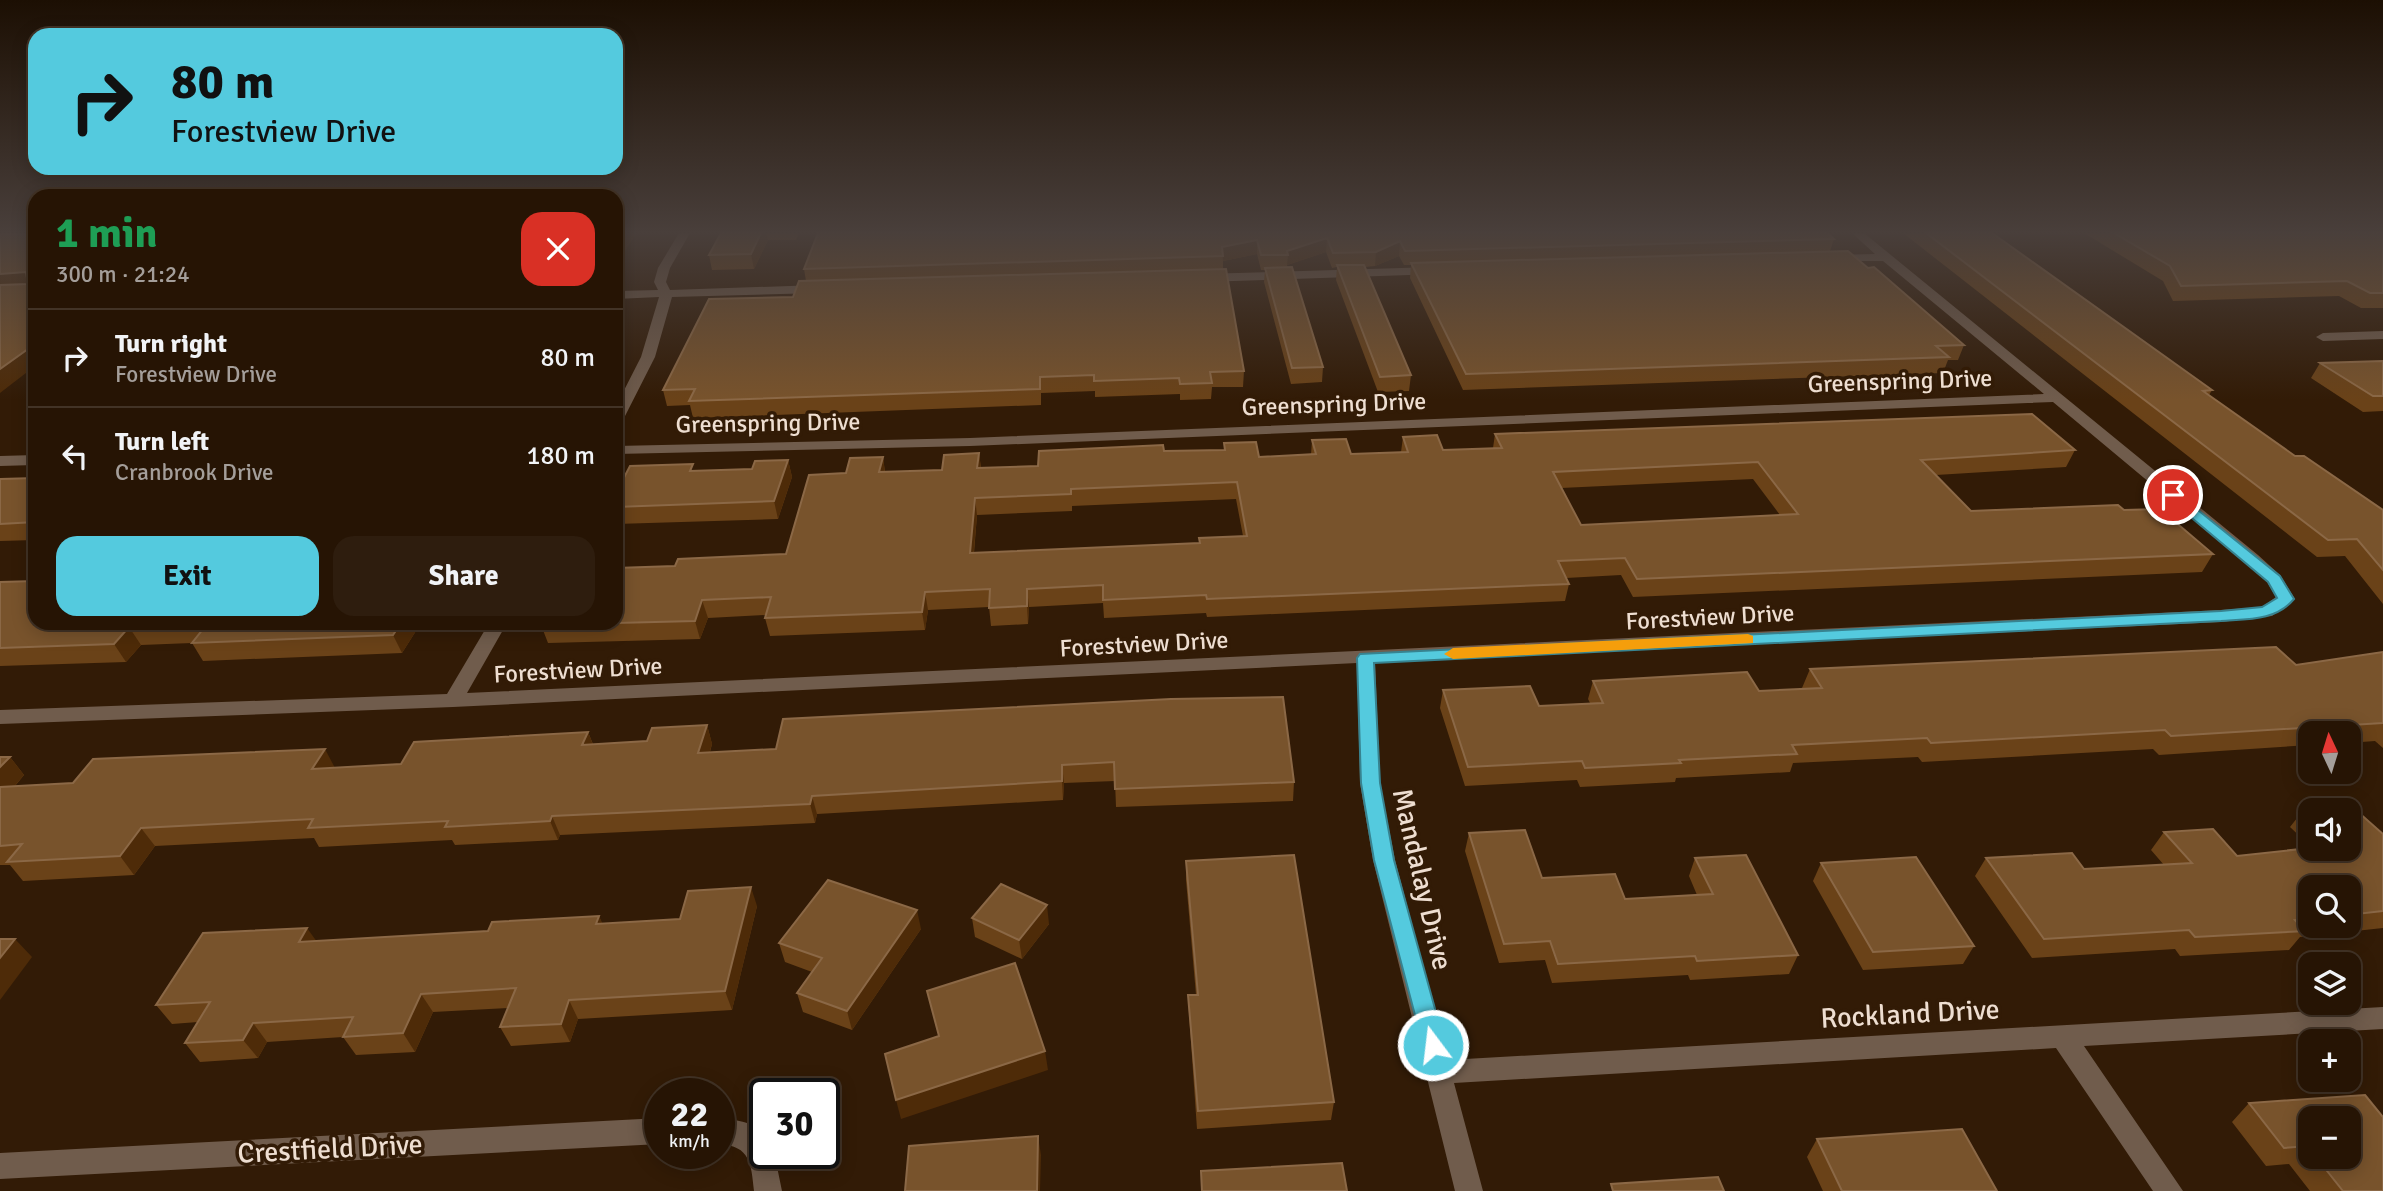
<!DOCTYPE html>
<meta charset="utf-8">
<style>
body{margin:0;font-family:Signika,sans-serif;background:#2e1d0e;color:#f1f3f6;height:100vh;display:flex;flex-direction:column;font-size:26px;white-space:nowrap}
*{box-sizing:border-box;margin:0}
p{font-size:23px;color:#a49e9a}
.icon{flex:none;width:38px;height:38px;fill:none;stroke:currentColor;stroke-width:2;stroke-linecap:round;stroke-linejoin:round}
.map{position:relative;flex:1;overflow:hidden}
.details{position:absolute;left:28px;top:189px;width:595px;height:441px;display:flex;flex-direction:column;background:#261404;border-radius:21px;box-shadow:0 4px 18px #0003,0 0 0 2px #423326}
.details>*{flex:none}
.banner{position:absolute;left:28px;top:28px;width:595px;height:147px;border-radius:21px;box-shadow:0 4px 18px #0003,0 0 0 2px #423326;background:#54cade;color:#111;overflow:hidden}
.needle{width:46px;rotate:356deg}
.controls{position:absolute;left:2298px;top:721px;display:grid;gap:14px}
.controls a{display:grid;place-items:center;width:63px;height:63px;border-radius:14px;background:#261404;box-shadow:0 4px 18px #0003,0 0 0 2px #423326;font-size:35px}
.speed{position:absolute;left:644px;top:1078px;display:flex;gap:14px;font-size:35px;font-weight:700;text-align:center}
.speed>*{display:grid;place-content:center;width:91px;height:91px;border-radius:50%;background:#261404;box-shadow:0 4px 18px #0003,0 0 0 2px #423326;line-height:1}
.speed small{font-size:18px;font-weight:400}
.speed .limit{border:4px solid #111;border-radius:10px;background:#fff;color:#111}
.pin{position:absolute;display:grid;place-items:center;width:60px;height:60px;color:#fff;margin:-30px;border:4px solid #fff;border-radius:50%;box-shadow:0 2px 7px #0007}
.me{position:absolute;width:77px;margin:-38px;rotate:345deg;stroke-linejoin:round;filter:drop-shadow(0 0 5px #0008)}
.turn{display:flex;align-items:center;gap:24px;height:147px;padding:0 28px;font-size:32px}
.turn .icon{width:91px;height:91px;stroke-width:2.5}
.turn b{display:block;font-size:49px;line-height:60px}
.round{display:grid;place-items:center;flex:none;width:74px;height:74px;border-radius:21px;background:#2e1d0e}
.headline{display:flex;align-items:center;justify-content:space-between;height:119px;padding:0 28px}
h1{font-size:42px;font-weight:700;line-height:52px;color:#1e9e55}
.cta{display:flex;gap:14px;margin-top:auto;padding:14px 28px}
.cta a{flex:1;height:80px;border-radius:21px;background:#54cade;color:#111;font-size:28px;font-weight:700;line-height:80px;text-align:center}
.cta a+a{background:#2e1d0e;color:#f1f3f6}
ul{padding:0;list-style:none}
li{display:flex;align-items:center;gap:21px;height:98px;padding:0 28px;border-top:2px solid #423326}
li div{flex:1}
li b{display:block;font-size:26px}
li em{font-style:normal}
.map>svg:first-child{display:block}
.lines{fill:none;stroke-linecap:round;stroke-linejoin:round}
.minor{fill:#705c4c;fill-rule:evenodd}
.wall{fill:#6a4218;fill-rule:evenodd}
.shaded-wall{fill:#4e2b08}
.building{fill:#78532c;stroke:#8b6846;stroke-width:2;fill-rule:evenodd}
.route{fill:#54cade;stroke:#378390;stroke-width:2}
.slow{fill:#f59e0b}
.labels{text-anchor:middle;stroke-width:7;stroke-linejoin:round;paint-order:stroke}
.street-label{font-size:24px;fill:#eeded1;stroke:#321b06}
.near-street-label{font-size:28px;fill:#eeded1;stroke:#321b06}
</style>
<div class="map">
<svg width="2383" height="1191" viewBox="0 0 2383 1191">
<rect width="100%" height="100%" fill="#321b06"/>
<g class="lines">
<!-- minor -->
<g class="minor">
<polygon points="679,233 690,233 670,268 666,282 670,290 818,285 824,289 818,293 672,297 655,357 623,420 616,424 616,406 641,357 659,297 616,299 616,291 658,290 654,282 658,268"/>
<polygon points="1852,233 1864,233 2258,555 2280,575 2295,599 2272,616 2221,622 1375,662 1380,783 1395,860 1448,1060 2383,1007 2383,1029 2084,1046 2183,1191 2153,1191 2056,1048 1454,1083 1483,1191 1455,1191 1373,860 1360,783 1357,663 453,707 0,724 0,710 447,694 489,623 507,623 467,693 2221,610 2262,607 2276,597 2267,582 2246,563 2053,402 970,446 616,454 616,446 970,438 2044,394 1883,261 1829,261 1827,259 1833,255 1875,254"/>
<polygon points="1434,267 1438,268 1438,274 1203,282 1197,278 1203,274"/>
<polygon points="2383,331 2383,339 2323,341 2316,337 2323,333"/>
<polygon points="35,455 35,465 0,466 0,456"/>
<polygon points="660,1118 660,1144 0,1179 0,1153"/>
<path d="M719 1118C732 1119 757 1122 764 1135 766 1140 765 1148 765 1153H773L775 1157 782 1191H754C751 1164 751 1146 719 1144Z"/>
</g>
</g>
<!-- wall -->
<g class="wall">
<polygon points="721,233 799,233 796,240 768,240 754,269 712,270 709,255"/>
<polygon points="818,233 1834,239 1830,251 1868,268 1964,345 1958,360 1948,360 1943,373 1463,390 1410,278 1411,265 1404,265 1399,256 1375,266 1365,267 1411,375 1409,391 1378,392 1336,280 1337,267 1332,268 1326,252 1287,265 1323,367 1322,382 1291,384 1264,282 1265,270 1261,270 1257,254 1223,261 1223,269 1244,371 1243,387 1212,387 1211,399 1180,400 1180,394 1095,397 1095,391 1041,393 1041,405 693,418 690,405 667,406 663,390 793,297 806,281 804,269"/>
<polygon points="1903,233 1992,233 2212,390 2209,395 2295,456 2383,510 2383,604 2345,556 2317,557"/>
<polygon points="2084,233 2383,233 2383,308 2361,308 2339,296 2173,301 2163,281"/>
<polygon points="2383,361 2383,411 2363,412 2311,378 2320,363"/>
<path d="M1495 434 2075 450 2066 467 1936 475 1971 511 2124 510 2213 554 2202 572 1633 597 1621 575 1566 578 1569 584 1565 601 1207 617 1206 613 1104 618 1103 603 1029 607 1028 624 991 626 989 607 928 610 925 630 770 636 765 618 766 615 708 618 700 639 548 643 541 625 675 566 786 554 846 473 883 457 885 472 942 470 979 453 981 468 1038 466 1164 451 1224 450V443L1259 457 1311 455 1312 440 1351 454 1401 452 1403 437 1443 450 1493 448ZM1753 479 1780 515 1581 525 1561 488ZM1236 499 1243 536 1199 538V544L974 553 977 515 1072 511V506Z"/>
<polygon points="788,460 792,477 778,519 616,524 616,493 695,471 752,469"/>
<polygon points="35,478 35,540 0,541 0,479"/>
<polygon points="0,582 421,623 402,653 203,661 192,643 141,645 126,662 0,666"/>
<polygon points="2383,652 2383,748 2375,741 2348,743 2348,733 2310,733 2310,745 2159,755 2153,749 1922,762 1918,757 1793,763 1790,772 1676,778 1675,782 1580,787 1577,780 1465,786 1440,708 1443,690 1539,706 1590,703 1588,699 1593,681 1759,691 1803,689 1802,688 1810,669 2296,665"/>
<polygon points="783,719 1294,782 1293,801 1116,807 1115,781 1064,783 1063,800 817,814 815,823 560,835 558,840 455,845 452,840 319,847 314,838 155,846 134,875 23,881 10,865 0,865 0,757 10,757 24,775 15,786 401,764 588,732 593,744 647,741 707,725 712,744 710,752 776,749"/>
<path d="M2305 808 2383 834V928L2300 937 2289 950 2180 956 2175 949 2032 958 1975 876 1986 858 2084 869 2164 865 2151 850 2164 832 2237 856 2348 849 2310 810V846L2290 827ZM2310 887H2348V926H2310Z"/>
<polygon points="1469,833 1542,878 1625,899 1697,895 1689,876 1695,858 1798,955 1789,974 1690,980 1688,975 1552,983 1545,960 1499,963 1465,851"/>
<polygon points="1186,861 1334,1102 1331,1120 1197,1129 1189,1014 1188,995 1196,995 1186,880"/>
<polygon points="1821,863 1974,946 1963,964 1863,970 1813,881"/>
<polygon points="757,906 732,1010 578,1019 570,1042 511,1046 500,1027 508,1008 433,1012 415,1052 356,1055 343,1037 267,1042 258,1058 200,1062 185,1043 198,1022 172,1024 156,1005 316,941 488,931 599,916 602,924 680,919"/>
<polygon points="972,918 1049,924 1022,959 975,937"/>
<polygon points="921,929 852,1030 803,1012 797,993 812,972 785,962 779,943"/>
<path d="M2365 1095 2383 1117V1191H2310L2289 1164 2266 1166 2232 1122 2249 1103ZM2310 1118H2348V1157H2310Z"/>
<polygon points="1817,1139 1997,1191 1823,1191 1807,1157"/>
</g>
<!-- shaded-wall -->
<g class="shaded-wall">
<polygon points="623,233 637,233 616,264 616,244"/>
<polygon points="761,233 766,233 768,240 754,269 751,254"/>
<polygon points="1327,238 1326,252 1287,265 1288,255 1287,251"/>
<polygon points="1257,240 1257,254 1223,261 1222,247"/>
<polygon points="1400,241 1399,256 1375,266 1376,252"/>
<polygon points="26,272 35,286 0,290 0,274"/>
<polygon points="35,344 35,366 0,393 0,369"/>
<polygon points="979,453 981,470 977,468"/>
<polygon points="883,457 885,474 879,472"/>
<polygon points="788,460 792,477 778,519 774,501"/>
<polygon points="975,498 977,515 972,571 970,553"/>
<polygon points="1027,589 1029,607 1028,624 1027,606"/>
<polygon points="925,592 928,610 925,630 922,612"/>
<polygon points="702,600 708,618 700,639 695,621"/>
<polygon points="401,623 421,623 402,653 393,635"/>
<polygon points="129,627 141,645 126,662 114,644"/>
<polygon points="707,725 712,744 704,771 698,753"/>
<polygon points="588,732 595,750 582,745"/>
<polygon points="325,749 335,768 312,769"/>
<polygon points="10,757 24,775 0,803 0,767"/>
<polygon points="1062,765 1064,783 1063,800 1062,781"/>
<polygon points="812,796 817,814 815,823 810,804"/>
<polygon points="552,816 560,835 558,840 550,821"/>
<polygon points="141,828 155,846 134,875 120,856"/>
<polygon points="751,887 757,906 732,1010 725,991"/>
<polygon points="1047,905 1049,924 1022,959 1019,940"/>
<polygon points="917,910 921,929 852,1030 847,1011"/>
<polygon points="599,916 608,935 596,924"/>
<polygon points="307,928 320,946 299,942"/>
<polygon points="15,939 32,957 0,1000 0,958"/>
<polygon points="421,994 433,1012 415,1052 403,1033"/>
<polygon points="569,1000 578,1019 570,1042 561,1024"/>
<polygon points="253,1023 267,1042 258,1058 243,1040"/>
<polygon points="1045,1051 1048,1070 901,1119 896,1100"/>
<polygon points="1038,1136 1041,1155 1040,1191 1037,1191"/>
</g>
<!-- building -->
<g class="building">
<polygon points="616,233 623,233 616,244"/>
<polygon points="721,233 761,233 751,254 709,255"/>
<polygon points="818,233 1828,233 1834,239 1405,251 1400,241 1376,252 1333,253 1327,238 1287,251 1288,255 1261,255 1257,240 1222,247 1223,256 804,269"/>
<polygon points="1926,233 1992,233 2212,390 2203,391 2295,456 2304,456 2383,510 2383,570 2357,539 2328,540"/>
<polygon points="2114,233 2383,233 2383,293 2370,293 2347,281 2181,286 2170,266"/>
<polygon points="0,234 35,234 35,344 0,369 0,285 28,284 26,272 0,274"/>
<polygon points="1848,251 1868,268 1874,267 1964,345 1936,346 1949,357 1466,374 1411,263"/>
<polygon points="1337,265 1364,265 1411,375 1380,377"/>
<polygon points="1292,267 1323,367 1292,368 1265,268"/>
<polygon points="1226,269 1244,371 1210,372 1212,383 1180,384 1179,378 1094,381 1094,375 1040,377 1040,389 689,401 695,389 663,390 709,299 793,297 799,281"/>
<polygon points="2383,361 2383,396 2373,396 2320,363"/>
<path d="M2032 414 2075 450 1921 460 1971 511 2118 505 2124 510 2160 509 2213 554 1637 579 1625 558 1558 561 1569 584 1207 599 1206 595 1103 600V585L1027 589V606L989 608 990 589 925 592 922 612 765 618 771 597 702 600 695 621 616 623V568L675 566 678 559 786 554 809 475 846 473 850 458 883 457 879 472 942 470 944 455 979 453 977 468 1038 466 1039 451 1163 445 1164 451 1225 450 1224 443 1256 442 1259 457 1316 454 1312 440 1346 439 1351 454 1408 452 1403 437 1437 435 1443 450 1502 448 1495 434ZM1758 462 1798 514 1581 525 1553 472ZM1237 482 1247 536 1199 538 1200 543 970 553 975 498 1071 494V489Z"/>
<polygon points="788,460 774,501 616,507 616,493 630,466 693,464 690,471 752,469 755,461"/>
<polygon points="35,478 35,522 0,524 0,479"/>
<polygon points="35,581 35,623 401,623 393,635 192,643 207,624 129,627 114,644 0,648 0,582"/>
<polygon points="542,623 609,623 541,625"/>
<polygon points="2276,647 2296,665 2383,652 2383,723 2171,736 2165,730 1931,743 1927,738 1792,745 1797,754 1679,760 1681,763 1585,768 1582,761 1468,767 1443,690 1530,686 1539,706 1603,703 1593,681 1747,672 1759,691 1822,688 1810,669"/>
<polygon points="1283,697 1294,782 1115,789 1114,762 1062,765 1062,781 812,796 810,804 552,816 550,821 445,827 448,821 308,828 313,819 141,828 120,856 7,862 22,844 0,846 0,787 73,783 93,759 325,749 312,769 401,764 414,742 588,732 582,745 647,741 652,728 707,725 698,753 776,749 783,719 1171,699"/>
<polygon points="0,757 10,757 0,767"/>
<polygon points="2349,804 2383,834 2383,911 2348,915 2348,887 2310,887 2310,919 2295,920 2305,931 2195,937 2189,930 2044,939 1986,858 2072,853 2084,869 2192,863 2164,832 2213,829 2237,856 2310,848 2348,849 2348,810 2310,810 2310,813 2305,808"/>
<polygon points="1525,830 1542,878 1615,874 1625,899 1713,894 1695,858 1746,855 1798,955 1697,961 1695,956 1558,964 1550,941 1504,944 1469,833"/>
<polygon points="1294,855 1334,1102 1198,1111 1188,995 1198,995 1186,861"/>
<polygon points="1916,857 1974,946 1873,952 1821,863"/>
<polygon points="828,880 917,910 847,1011 797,993 822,958 779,943"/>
<polygon points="1001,884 1047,905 1019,940 972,918"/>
<polygon points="751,887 725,991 569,1000 561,1024 500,1027 516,988 421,994 403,1033 343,1037 353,1017 253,1023 243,1040 185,1043 210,1002 156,1005 203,933 307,928 299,942 488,931 492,922 599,916 596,924 680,919 688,891"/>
<polygon points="0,939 15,939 0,958"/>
<polygon points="1015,963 1045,1051 896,1100 885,1054 939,1036 927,991"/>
<polygon points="2365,1095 2383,1117 2383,1191 2343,1191 2316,1157 2348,1157 2348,1118 2310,1118 2310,1149 2308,1146 2284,1148 2249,1103"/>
<polygon points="1962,1129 1997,1191 1842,1191 1817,1139"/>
<polygon points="1038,1136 1037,1191 905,1191 909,1146"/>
<polygon points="1342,1163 1347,1191 1202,1191 1201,1171"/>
<polygon points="1718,1177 1724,1191 1613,1191 1611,1184"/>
</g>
<!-- sky -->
<linearGradient id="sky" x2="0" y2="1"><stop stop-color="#1c0f03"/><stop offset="0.58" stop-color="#493f3b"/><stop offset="1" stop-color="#493f3b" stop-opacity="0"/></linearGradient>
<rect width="2383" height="400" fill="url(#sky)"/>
<!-- route -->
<path class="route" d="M2173 490 2280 576 2294 599C2276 621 2247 619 2221 621L1374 663 1380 783 1394 860 1445 1045 1441 1053 1433 1056 1425 1053 1374 860 1361 783 1357 658 1360 654 2221 611 2262 607 2277 598 2268 582 2168 498 2165 495Z"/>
<!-- slow -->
<polygon class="slow" points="1748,634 1753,636 1753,643 1453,659 1444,654 1453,648"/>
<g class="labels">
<!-- street labels -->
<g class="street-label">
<text transform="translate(1900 381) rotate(-2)" y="8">Greenspring Drive</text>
<text transform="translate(1334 404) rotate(-2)" y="8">Greenspring Drive</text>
<text transform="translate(768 423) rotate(-1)" y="8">Greenspring Drive</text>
<text transform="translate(1710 617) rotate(-3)" y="8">Forestview Drive</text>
<text transform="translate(1144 644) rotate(-3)" y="8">Forestview Drive</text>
<text transform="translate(578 670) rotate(-3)" y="8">Forestview Drive</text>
</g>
<!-- near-street labels -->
<g class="near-street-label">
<text transform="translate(1423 879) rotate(77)" y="10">Mandalay Drive</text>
<text transform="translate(1910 1013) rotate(-3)" y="10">Rockland Drive</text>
<text transform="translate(330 1148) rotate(-3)" y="10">Crestfield Drive</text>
</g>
</g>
</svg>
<div class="controls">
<a><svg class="needle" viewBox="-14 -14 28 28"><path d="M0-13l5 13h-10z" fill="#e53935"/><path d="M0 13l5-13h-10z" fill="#a49e9a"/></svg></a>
<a><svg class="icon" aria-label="sound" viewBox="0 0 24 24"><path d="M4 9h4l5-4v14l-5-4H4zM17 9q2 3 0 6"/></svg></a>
<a><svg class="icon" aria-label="search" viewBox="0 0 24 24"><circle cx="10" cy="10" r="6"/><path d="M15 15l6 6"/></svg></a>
<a><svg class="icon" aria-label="layers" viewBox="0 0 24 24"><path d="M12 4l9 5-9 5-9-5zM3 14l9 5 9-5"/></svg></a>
<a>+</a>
<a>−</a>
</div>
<div class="speed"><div>22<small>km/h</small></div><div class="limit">30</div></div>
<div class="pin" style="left:2173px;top:495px;background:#d93025"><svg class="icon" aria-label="arrive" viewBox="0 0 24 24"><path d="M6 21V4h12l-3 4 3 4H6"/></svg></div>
<svg class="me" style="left:1433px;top:1045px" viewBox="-20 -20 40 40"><circle r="17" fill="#54cade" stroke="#fff" stroke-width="3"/><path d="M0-11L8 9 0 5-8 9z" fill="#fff"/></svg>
<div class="banner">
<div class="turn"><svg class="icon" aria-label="right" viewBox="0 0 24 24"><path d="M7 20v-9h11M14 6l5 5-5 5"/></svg><div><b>80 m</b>Forestview Drive</div></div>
</div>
<section class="details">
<div class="headline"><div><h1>1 min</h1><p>300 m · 21:24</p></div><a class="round" style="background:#d93025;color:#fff"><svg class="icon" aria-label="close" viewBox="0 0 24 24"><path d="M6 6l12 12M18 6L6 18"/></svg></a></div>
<ul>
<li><svg class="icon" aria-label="right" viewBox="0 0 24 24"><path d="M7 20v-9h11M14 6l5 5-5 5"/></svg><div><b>Turn right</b><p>Forestview Drive</p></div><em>80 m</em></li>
<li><svg class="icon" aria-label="left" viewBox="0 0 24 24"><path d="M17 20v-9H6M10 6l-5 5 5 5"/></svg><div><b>Turn left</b><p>Cranbrook Drive</p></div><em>180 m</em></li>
</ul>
<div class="cta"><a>Exit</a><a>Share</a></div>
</section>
</div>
